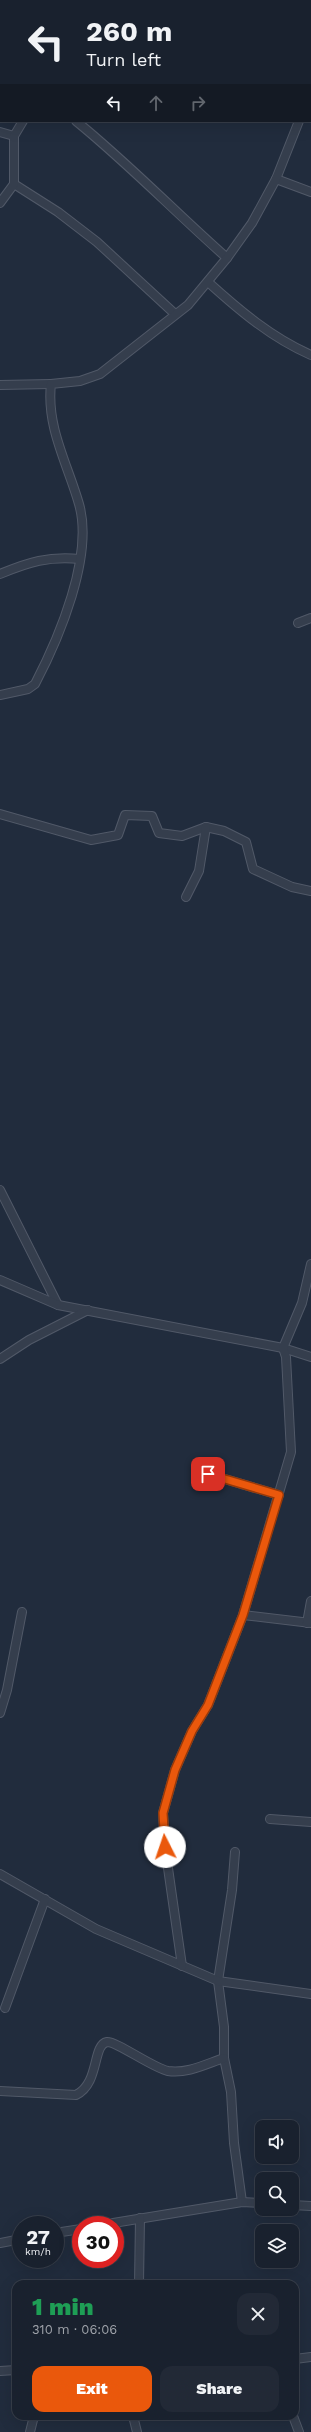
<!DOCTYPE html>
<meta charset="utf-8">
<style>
body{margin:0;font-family:"Work Sans",sans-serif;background:#222936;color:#f1f3f6;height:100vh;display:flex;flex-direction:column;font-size:15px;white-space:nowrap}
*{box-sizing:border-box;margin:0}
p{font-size:13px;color:#9fa3aa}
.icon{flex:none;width:22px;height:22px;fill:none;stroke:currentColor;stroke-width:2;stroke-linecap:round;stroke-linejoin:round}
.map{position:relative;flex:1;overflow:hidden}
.drawer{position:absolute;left:12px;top:2280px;width:287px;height:140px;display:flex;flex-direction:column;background:#19212e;border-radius:12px;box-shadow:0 4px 16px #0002,0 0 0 1px #373e4a}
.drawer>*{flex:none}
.top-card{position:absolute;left:0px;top:0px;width:311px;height:122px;box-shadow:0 4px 16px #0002,0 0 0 1px #373e4a;background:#19212e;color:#f1f3f6;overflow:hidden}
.controls{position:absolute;left:255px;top:2120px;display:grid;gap:8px}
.controls a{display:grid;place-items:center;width:44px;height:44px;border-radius:8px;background:#19212e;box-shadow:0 4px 16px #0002,0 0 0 1px #373e4a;font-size:20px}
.speed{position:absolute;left:12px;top:2216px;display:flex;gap:8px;font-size:20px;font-weight:700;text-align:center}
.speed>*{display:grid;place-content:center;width:52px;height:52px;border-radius:50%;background:#19212e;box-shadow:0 4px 16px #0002,0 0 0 1px #373e4a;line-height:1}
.speed small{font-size:10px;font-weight:400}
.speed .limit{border:6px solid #d22;background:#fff;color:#111}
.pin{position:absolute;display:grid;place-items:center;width:34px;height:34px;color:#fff;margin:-17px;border-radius:8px;box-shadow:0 2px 6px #0006}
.me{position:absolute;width:44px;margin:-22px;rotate:356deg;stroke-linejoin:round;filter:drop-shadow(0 0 3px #0008)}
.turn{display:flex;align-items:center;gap:14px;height:84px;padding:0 20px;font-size:18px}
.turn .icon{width:52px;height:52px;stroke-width:2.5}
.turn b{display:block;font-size:28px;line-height:34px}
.lanes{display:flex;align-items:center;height:38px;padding:0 20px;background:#0003;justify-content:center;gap:20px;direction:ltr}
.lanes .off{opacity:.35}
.round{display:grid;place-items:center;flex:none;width:42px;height:42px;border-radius:12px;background:#222936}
.overview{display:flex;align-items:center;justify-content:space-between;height:68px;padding:0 20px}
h1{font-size:24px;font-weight:800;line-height:30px;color:#1e9e55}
.cta{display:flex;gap:8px;margin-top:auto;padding:8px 20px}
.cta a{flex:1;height:46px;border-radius:12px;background:#ea580c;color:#fff;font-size:16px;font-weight:800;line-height:46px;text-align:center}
.cta a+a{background:#222936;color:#f1f3f6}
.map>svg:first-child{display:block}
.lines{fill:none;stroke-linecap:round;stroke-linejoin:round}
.street-casing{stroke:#515968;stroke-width:10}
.street{stroke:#353e4d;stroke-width:8}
.route-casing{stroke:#983908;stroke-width:10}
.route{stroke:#ea580c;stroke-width:7}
</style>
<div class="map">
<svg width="311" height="2432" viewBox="0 0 311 2432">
<rect width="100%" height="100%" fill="#212c3d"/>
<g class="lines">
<!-- street casing -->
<g class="street-casing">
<g id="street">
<polyline points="48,0 49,1"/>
<polyline points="239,0 240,1"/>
<polyline points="156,1 156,0"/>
<polyline points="310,59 311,60"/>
<polyline points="310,104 311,102"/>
<path d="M76 121C129 164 176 213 227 258"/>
<polyline points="0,132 14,136"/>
<polyline points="276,179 311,192"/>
<polyline points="14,184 58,212 97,242 175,314"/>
<polyline points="0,203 14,184 14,136 23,121"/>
<path d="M208 282C240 311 272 338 311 355"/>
<polyline points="0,385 51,384"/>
<path d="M0 574C29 562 48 556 80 559"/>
<polyline points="298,623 311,618"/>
<path d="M0 695 28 689 35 684C59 638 94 556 79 504 68 465 46 427 51 384L80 381 100 374 188 305 227 258 252 223 276 179 299 121"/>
<polyline points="0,814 91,840 118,835 125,815 152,816 159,833 182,836 206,827 224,831 246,842 253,869 292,887 311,891"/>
<polyline points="186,897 199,871 206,827"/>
<polyline points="0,1190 58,1305"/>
<polyline points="0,1280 58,1305 283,1348 311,1357"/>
<polyline points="0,1359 29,1340 88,1310"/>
<polyline points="208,1474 279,1495"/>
<polyline points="243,1615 311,1623"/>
<polyline points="307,1623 311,1601"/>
<polyline points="0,1713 7,1690 22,1612"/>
<polyline points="270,1819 311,1822"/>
<polyline points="235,1852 232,1890 218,1981 224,2027 224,2058 231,2092 234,2143 242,2202"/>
<polyline points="0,1874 96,1929 218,1981 311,1994"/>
<polyline points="182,1966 165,1847 163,1813 175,1770 192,1731 208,1705 243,1615 291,1452 286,1357 283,1348 302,1303 311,1264"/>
<polyline points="5,2008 45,1899"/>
<path d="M0 2091 76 2095C100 2083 92 2045 107 2042 116 2041 153 2068 168 2071 187 2074 206 2064 224 2058"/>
<polyline points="292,2205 311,2206"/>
<polyline points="101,2225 242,2202 262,2203"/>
<polyline points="55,2233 81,2229"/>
<polyline points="0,2243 21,2239"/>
<polyline points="139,2284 140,2218"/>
<polyline points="295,2359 311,2357"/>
<polyline points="0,2371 16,2370"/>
<polyline points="133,2416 137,2432"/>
<polyline points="293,2416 299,2432"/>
<polyline points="30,2432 34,2416"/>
</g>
</g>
<!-- street -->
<use href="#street" class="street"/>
</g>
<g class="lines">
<!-- route casing -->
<g class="route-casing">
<polyline id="route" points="165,1847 163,1813 175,1770 192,1731 208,1705 243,1615 279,1495 208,1474"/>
</g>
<!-- route -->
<use href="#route" class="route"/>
</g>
</svg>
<div class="controls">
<a><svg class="icon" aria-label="sound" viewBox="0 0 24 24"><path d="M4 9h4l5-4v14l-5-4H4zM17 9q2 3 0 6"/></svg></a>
<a><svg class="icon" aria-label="search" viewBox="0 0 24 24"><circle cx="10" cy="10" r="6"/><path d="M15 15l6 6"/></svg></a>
<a><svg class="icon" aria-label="layers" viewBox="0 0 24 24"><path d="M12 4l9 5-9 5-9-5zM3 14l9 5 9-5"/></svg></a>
</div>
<div class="speed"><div>27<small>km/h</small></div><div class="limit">30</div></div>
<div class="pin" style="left:208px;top:1474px;background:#d93025"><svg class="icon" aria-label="arrive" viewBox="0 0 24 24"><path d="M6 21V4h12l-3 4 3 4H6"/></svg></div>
<svg class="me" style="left:165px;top:1847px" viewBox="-20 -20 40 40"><circle r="19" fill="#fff"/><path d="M0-13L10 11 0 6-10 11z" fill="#ea580c"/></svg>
<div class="top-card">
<div class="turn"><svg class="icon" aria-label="left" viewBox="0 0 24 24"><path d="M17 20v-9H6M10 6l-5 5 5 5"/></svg><div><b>260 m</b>Turn left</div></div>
<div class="lanes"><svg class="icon" aria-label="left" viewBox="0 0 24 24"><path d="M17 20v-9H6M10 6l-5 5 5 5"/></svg><svg class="icon off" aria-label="ahead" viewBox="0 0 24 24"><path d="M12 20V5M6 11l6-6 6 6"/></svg><svg class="icon off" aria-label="right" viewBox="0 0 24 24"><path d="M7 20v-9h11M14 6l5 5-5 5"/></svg></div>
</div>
<section class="drawer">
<div class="overview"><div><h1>1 min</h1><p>310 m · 06:06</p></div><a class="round"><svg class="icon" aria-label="close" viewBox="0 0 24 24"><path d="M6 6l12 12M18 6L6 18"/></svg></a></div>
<div class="cta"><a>Exit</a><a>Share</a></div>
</section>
</div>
